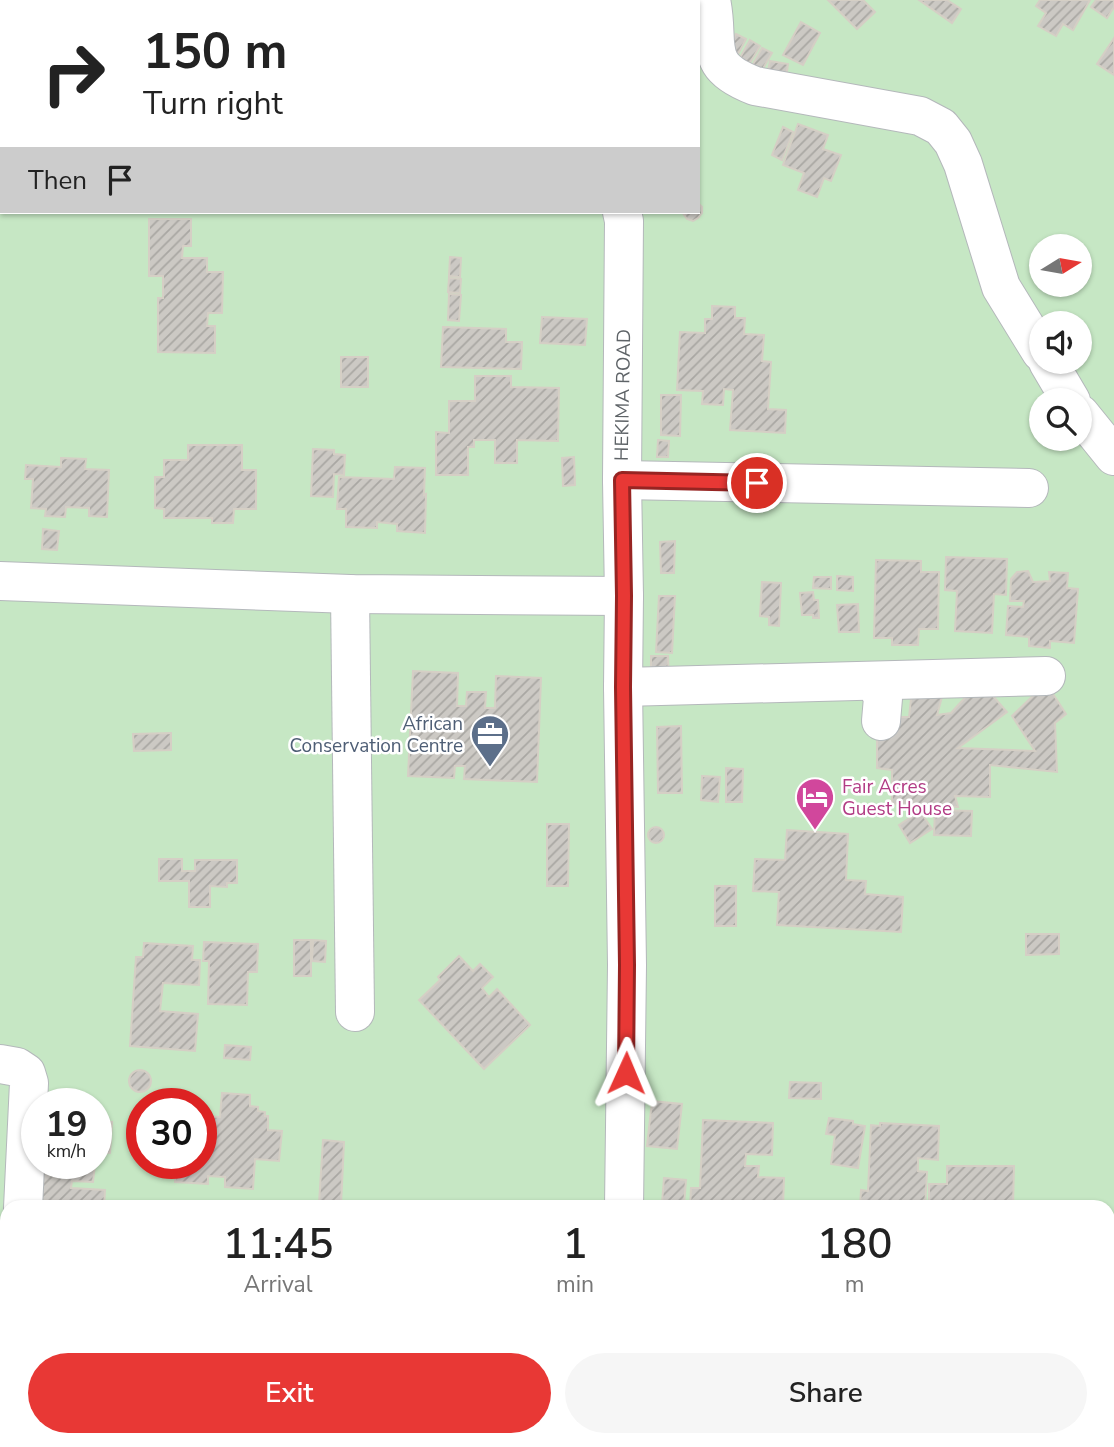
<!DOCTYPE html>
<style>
body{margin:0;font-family:"Nunito Sans",sans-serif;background:#f6f6f6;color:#222;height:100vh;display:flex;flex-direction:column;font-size:26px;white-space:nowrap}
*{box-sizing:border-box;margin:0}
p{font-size:23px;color:#767676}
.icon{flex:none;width:38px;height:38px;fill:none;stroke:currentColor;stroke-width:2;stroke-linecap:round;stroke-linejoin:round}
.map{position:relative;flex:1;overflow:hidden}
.details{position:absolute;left:0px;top:1200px;width:1115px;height:247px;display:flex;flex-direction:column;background:#fff;border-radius:21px 21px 0 0;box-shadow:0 2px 5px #0004}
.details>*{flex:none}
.banner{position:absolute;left:0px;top:0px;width:700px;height:214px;box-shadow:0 2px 5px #0004;background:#fff;color:#222;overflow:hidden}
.needle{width:46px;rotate:79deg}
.fabs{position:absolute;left:1029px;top:234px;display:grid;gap:14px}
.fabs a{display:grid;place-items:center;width:63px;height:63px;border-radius:50%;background:#fff;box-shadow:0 2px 5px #0004;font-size:35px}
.speed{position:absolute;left:21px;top:1088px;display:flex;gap:14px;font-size:35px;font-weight:700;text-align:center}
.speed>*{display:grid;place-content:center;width:91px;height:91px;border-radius:50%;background:#fff;box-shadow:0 2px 5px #0004;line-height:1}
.speed small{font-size:18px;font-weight:400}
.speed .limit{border:10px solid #d22;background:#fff;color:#111}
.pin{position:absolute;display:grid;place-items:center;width:60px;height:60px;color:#fff;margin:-30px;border:4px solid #fff;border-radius:50%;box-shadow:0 2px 7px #0007}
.me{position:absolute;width:77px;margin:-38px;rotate:1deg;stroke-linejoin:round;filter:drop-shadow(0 0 5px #0008)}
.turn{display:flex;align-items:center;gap:24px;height:147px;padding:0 28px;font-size:32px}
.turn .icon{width:91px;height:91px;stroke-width:2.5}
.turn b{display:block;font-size:49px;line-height:60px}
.then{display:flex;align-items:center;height:66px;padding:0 28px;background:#0003;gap:14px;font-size:26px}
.eta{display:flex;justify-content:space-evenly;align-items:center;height:119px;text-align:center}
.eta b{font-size:42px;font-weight:600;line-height:49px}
.button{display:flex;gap:14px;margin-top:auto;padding:14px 28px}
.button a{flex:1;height:80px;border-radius:42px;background:#e83835;color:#fff;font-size:28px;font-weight:600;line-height:80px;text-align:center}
.button a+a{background:#f6f6f6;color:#222}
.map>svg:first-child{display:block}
.green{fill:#c6e7c4;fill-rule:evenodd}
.building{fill:url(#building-hatch);stroke:#d5cfc5;stroke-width:2}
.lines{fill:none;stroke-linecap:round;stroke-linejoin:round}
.minor-casing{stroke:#b4b8bb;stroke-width:40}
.minor{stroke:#fff;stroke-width:38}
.route-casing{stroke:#972422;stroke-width:18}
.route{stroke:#e83835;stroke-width:12}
.labels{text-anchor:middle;stroke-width:5;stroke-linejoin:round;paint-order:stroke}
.street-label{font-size:19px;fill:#5e6367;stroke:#fff}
.service-label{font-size:19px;fill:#4e5e75;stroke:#fff;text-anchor:end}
.hotel-label{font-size:19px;fill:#b23c85;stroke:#fff;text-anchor:start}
</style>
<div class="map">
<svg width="1114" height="1447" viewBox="0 0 1114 1447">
<defs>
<pattern id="building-hatch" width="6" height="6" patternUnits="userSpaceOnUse" patternTransform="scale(1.75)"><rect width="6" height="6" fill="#ccc9c4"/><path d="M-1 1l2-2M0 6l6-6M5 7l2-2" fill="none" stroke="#a9a7a3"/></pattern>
</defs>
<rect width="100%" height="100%" fill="#f0eee7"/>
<!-- green -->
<path class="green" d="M0 0H1114V1447H0ZM2 2H698V212H2ZM1041 247H1080V285H1041ZM1041 324H1080V362H1041ZM1041 401H1080V439H1041ZM37 1104H96V1164H37ZM142 1104H201V1164H142ZM7 1208H1108V1440H7Z"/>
<!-- building -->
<g class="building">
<polygon points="828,0 863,0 875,12 857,29"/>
<polygon points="919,0 947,0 961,9 952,23"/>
<polygon points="1040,0 1090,0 1073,30 1063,24 1056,36 1038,26 1046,13 1036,6"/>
<polygon points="1096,0 1114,0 1114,7 1107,18 1091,7"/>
<polygon points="801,22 820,33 803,65 783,55"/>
<polygon points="736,34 746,39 734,62 724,57"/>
<polygon points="1114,38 1114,75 1097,64"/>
<polygon points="750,40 760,46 747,68 737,63"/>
<polygon points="762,48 772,53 757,79 748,73"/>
<polygon points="770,61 788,64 785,84 768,70"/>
<polygon points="798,124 828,135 823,149 841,155 831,181 824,178 817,197 798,190 804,173 783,165"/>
<polygon points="783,127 793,132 782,160 772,155"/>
<polygon points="698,203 702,207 702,213 698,218 693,221 687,219 682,212 698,212"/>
<polygon points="149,219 191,219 191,246 183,246 182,258 207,258 207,272 223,272 222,313 208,313 207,326 215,326 215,353 158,352 158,298 163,298 163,276 149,276"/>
<polygon points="450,257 461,258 460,277 449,276"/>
<polygon points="449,278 461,279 460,293 448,292"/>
<polygon points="449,294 461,295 459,321 448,320"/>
<polygon points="712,306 735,307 735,318 745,318 744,334 764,335 762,361 771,362 768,409 786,410 785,433 730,430 733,390 724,389 723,405 702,404 703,391 677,390 680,332 705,333 705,319 712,319"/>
<polygon points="542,317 587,319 585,345 540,343"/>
<polygon points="443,327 506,329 506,342 522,342 521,369 441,367"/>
<rect x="341" y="357" width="27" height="30"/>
<polygon points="475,376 511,376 511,387 559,388 558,441 517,440 517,463 495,463 495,440 474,440 474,447 468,447 468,475 436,475 436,432 449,433 449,401 475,401"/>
<polygon points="661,395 681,395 680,436 661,435"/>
<polygon points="658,440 669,441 668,457 657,457"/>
<polygon points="188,445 242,445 242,470 256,470 256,509 234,509 233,523 212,523 212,518 164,518 164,509 155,508 155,477 164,477 164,460 188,460"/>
<polygon points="313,449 334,450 334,454 345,455 344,475 334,474 333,497 311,496"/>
<polygon points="574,457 575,485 563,486 562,458"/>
<polygon points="61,458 86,459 85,469 109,470 107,517 89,516 89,508 66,507 65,517 45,516 46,509 31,508 33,479 25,479 26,465 61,467"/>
<polygon points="395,467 425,468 424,495 426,494 425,533 397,531 397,524 377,522 377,528 346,527 346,509 337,509 339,477 394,479"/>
<polygon points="43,529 59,531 57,550 42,549"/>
<polygon points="675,541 674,573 661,573 660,542"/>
<polygon points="946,557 1007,559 1006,595 994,594 992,633 955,631 957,591 945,590"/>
<polygon points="876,560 921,561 921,572 939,572 938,629 919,629 918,645 892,645 892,638 874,638"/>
<polygon points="1028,571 1033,582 1050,581 1049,572 1068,573 1067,588 1078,589 1074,643 1050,641 1050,648 1029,646 1029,637 1006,635 1008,606 1023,607 1024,601 1010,601 1011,579 1017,572"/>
<polygon points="837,576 853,577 853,591 837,590"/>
<polygon points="814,577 831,577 831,589 813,588"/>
<polygon points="762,582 781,583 779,626 769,625 769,617 760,616"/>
<polygon points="813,592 814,600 818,600 819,618 813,618 813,615 802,615 800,593"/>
<polygon points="659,596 675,596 672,653 656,652"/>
<polygon points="858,604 859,632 839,632 837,605"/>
<polygon points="651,656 668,656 669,680 651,680"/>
<polygon points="413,671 458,673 457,706 466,706 467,692 486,692 485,708 495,708 496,676 541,678 537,782 464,779 465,766 455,766 454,778 408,776"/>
<polygon points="980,681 1007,712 958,748 1035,751 1012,716 1046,683 1066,714 1055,723 1057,772 990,765 990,797 955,796 958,807 892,804 892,770 877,768 877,729 895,717 909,717 912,690 942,697 937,715 951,713"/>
<polygon points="681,726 682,793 658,793 657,727"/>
<polygon points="171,733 171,750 134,751 133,734"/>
<polygon points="726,768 743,769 742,802 726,802"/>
<polygon points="702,776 720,777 718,802 701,800"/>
<polygon points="935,810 972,811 971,836 934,835"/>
<polygon points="920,811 932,829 910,843 899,825"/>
<polygon points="547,824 569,824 568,886 547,886"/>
<circle cx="656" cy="835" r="8"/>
<polygon points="787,830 848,834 846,880 866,881 865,894 903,897 901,932 777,925 779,892 753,891 755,859 785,860"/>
<polygon points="159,859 182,859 182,871 195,871 195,860 237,860 237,883 227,883 227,887 210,886 210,907 189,907 189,881 159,881"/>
<rect x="715" y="886" width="21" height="40"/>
<polygon points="1026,934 1059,934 1059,954 1026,955"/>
<rect x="294" y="940" width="17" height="36"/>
<polygon points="313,940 326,941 325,962 312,961"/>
<polygon points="204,942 258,944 257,972 248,972 247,1005 208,1004 209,961 203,961"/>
<polygon points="144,943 193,946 192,960 200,960 199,985 163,983 160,1011 198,1014 195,1051 130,1046 136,957 143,957"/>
<polygon points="459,956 473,971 480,964 493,977 482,988 489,997 497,989 530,1025 484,1069 419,1000 440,980 438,977"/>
<polygon points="225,1045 251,1047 250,1060 224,1058"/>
<circle cx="140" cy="1081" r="11"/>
<polygon points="790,1082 821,1083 821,1099 789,1098"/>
<polygon points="222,1093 250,1095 250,1106 258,1107 258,1111 265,1112 265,1116 268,1116 268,1130 282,1131 279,1161 255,1159 253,1189 225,1187 225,1177 208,1176 208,1184 175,1182 176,1164 201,1164 201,1116 220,1117"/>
<polygon points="652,1101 682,1104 677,1149 647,1146"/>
<polygon points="829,1118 853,1121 853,1124 865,1126 858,1168 831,1164 835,1135 826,1134"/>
<polygon points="703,1120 773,1123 772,1155 746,1154 745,1166 759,1166 758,1177 784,1178 783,1208 690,1208 691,1188 700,1188"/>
<polygon points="96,1121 112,1122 110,1153 96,1152"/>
<polygon points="880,1123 939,1126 938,1160 918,1158 918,1171 927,1172 925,1208 860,1208 861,1190 868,1191 871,1125 880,1126"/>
<polygon points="323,1140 344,1142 341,1205 319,1204"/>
<polygon points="41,1164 95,1164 93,1182 72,1181 71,1188 105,1190 104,1208 38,1204"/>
<polygon points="947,1166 1014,1166 1013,1208 929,1208 929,1184 947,1184"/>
<polygon points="664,1178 686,1180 684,1205 662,1203"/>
<polygon points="0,1280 7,1280 7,1316 1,1316"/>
<polygon points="84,1440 119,1440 119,1447 83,1447"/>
<polygon points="374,1440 382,1440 384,1442 386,1440 404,1440 410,1447 369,1447"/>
<rect x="424" y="1440" width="137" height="7"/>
<polygon points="796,1440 808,1441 808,1447 763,1447 763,1441"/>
<polygon points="990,1440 1076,1441 1076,1447 990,1447"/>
</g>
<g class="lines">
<!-- minor casing -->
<g class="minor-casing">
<g id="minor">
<path d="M711 0C721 45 700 65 755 86L920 116 941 127 953 142 963 164 1001 287 1041 352"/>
<polyline points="0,108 2,108"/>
<polyline points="622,212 624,221 622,480 624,596 623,687 627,965 624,1208"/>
<polyline points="1048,362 1071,401"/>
<polyline points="1080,414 1114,456"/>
<polyline points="622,480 1029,488"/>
<polyline points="0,581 350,594 624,596"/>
<polyline points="350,594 355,1012"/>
<polyline points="875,681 883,698 881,721"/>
<polyline points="623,687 1046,676"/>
<polyline points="0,1064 17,1067 26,1073 29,1083 23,1208"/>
<polyline points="618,1447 618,1440"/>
</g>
</g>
<!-- minor -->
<use href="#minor" class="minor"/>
</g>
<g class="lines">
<!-- route casing -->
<g class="route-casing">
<polyline id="route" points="626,1073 627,965 623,687 624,596 622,480 757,483"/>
</g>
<!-- route -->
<use href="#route" class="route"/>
</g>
<!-- icons -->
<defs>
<g id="office-pin" transform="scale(2.0125)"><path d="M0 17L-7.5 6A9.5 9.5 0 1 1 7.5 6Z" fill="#5c6f8a" stroke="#fff"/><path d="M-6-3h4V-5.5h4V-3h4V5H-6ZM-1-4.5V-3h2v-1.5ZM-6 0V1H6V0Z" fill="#fff"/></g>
<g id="hotel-pin" transform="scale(2.0125)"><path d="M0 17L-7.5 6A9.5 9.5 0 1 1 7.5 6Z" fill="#d1479c" stroke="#fff"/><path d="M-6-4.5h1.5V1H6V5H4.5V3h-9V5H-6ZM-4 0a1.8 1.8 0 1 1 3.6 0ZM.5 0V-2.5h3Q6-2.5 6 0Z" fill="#fff"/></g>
</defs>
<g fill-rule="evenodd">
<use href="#office-pin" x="490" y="734"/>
<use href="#hotel-pin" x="815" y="797"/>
</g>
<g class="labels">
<!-- street labels -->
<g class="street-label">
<text transform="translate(622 395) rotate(-89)" y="7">HEKIMA ROAD</text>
</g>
<!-- service labels -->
<g class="service-label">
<text x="463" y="730">African<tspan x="463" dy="22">Conservation Centre</tspan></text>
</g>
<!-- hotel labels -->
<g class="hotel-label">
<text x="842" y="793">Fair Acres<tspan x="842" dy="22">Guest House</tspan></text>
</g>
</g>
</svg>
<div class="fabs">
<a><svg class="needle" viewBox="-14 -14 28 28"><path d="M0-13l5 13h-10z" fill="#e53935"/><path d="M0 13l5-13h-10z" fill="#767676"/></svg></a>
<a><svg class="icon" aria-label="sound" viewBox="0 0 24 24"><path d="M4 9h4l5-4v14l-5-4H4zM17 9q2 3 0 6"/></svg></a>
<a><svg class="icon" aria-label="search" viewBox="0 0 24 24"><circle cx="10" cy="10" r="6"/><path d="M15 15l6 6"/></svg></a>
</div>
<div class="speed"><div>19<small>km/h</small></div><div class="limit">30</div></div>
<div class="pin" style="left:757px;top:483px;background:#d93025"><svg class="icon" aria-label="arrive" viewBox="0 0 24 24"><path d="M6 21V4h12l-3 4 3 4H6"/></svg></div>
<svg class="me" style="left:626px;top:1073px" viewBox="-20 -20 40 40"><path d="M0-17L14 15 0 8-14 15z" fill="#e83835" stroke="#fff" stroke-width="4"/></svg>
<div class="banner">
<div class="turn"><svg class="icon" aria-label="right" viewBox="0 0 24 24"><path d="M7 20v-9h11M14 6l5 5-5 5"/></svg><div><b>150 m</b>Turn right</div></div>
<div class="then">Then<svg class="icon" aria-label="arrive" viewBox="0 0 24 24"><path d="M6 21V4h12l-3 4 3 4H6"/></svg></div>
</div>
<section class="details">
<div class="eta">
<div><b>11:45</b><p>Arrival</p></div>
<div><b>1</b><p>min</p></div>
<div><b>180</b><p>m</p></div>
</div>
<div class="button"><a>Exit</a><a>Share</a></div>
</section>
</div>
